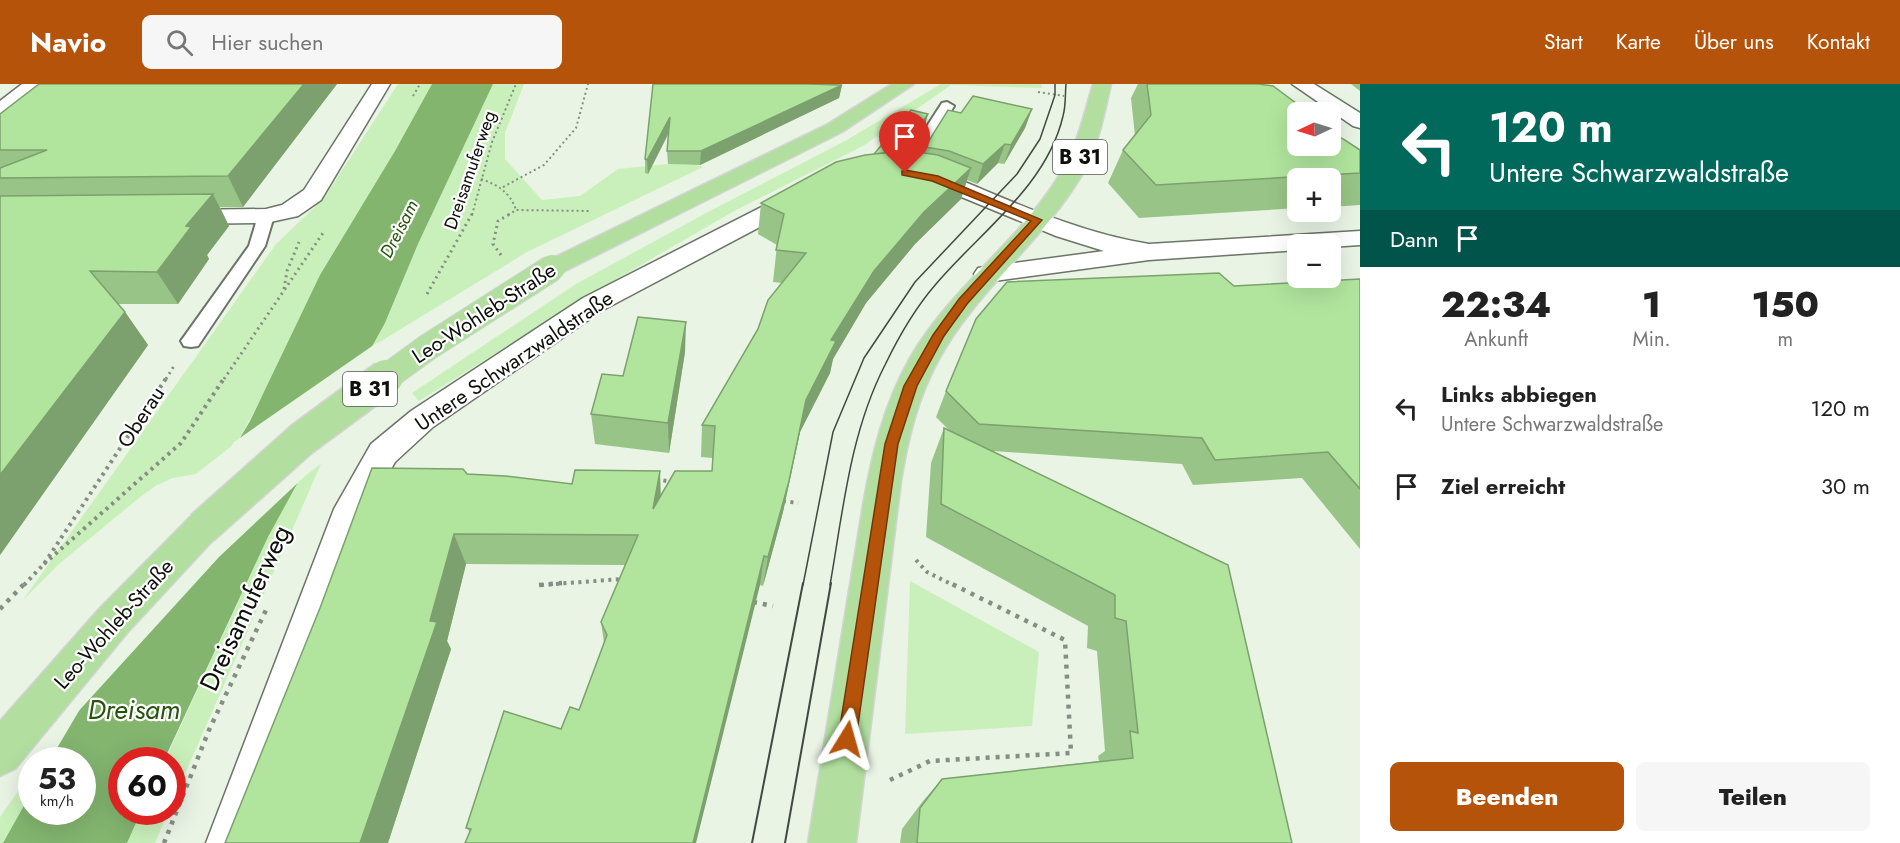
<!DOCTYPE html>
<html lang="de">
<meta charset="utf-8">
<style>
body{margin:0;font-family:Jost,sans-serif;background:#f6f6f6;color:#222;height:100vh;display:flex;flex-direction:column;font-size:22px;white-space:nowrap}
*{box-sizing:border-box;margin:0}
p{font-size:20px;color:#767676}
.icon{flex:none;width:33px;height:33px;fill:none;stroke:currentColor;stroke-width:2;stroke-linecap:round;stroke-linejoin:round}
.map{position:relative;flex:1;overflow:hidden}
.sheet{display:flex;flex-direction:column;background:#fff;width:540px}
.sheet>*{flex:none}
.top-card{background:#00695c;color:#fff;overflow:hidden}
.needle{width:39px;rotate:266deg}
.tools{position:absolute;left:1287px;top:18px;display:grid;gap:12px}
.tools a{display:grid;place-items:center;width:54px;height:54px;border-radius:9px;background:#fff;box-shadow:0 6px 24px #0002;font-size:30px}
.speed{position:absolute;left:18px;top:663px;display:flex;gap:12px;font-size:30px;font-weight:700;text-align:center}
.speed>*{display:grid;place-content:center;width:78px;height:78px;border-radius:50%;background:#fff;box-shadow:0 6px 24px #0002;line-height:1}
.speed small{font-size:15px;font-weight:400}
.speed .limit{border:9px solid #d22;background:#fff;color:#111}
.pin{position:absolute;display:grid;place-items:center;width:51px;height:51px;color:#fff;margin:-62px -26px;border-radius:50% 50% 50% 0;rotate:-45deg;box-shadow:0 0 6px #0007}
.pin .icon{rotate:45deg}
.me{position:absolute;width:66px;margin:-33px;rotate:8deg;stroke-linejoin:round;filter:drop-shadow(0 0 4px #0008)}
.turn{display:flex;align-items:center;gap:21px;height:126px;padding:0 30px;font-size:27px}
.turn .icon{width:78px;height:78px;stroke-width:2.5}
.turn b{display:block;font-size:42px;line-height:51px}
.then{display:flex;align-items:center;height:57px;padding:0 30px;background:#0003;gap:12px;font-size:22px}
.eta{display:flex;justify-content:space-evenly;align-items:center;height:102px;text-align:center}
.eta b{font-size:36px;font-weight:800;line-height:42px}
.cta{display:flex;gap:12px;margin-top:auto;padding:12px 30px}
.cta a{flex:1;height:69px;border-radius:9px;background:#b45309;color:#fff;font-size:24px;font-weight:800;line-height:69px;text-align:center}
.cta a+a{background:#f6f6f6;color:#222}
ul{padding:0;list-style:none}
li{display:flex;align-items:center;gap:18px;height:78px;padding:0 30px}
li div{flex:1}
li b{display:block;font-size:22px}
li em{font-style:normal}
header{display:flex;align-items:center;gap:36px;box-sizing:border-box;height:84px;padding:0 30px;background:#b45309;color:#fff}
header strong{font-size:28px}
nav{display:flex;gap:33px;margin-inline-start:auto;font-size:21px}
.search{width:420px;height:54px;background:#f6f6f6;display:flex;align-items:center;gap:15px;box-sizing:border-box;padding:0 21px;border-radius:9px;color:#767676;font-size:22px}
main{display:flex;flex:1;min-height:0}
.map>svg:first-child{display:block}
.green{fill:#c9f0bb}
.water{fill:#83b56f}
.pier{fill:#e9f4e5}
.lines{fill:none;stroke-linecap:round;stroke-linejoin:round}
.service-casing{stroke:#6b7467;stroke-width:4}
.minor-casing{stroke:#6b7467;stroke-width:3}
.tertiary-casing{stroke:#6b7467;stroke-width:3}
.primary-casing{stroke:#d3d4d3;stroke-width:3}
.path-far3{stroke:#868e83;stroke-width:2;stroke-dasharray:2 3;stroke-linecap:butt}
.path-far2{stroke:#868e83;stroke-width:3;stroke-dasharray:2 4;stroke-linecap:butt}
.path-far1{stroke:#868e83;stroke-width:4;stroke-dasharray:3 4.5;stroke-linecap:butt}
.path{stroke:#868e83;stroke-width:4.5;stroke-dasharray:4 6;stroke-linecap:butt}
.service{fill:#fff;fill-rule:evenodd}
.minor{fill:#fff;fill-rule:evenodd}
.tertiary{fill:#fff;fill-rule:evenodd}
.primary{fill:#b2dfa0;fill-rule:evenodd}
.tram-far1{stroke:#434841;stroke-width:1.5}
.tram{stroke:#434841;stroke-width:2}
.primary-bridge-far1-casing{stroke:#d3d4d3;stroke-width:28;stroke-linecap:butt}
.primary-bridge-casing{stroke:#d3d4d3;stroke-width:37;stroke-linecap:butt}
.primary-bridge-far1{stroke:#b2dfa0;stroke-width:26}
.primary-bridge{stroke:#b2dfa0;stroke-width:34}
.wall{fill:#98c587}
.shaded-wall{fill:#7ca06e}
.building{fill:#b1e59d;stroke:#7ca06e;stroke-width:1.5}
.route{fill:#b45309;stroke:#753606;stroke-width:1.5}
.labels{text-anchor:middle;stroke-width:4.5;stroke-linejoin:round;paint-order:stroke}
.far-street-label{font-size:18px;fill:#0c0f0a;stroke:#fff}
.far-water-label{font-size:18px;font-style:italic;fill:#25540a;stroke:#fff}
.shield{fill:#fff;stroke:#555754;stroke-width:1.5}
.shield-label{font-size:20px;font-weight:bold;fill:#0c0f0a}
.street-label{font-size:21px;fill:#0c0f0a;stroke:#fff}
.near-street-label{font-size:26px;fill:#0c0f0a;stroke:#fff}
.near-water-label{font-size:27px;font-style:italic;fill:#25540a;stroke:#fff}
</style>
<header>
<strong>Navio</strong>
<div class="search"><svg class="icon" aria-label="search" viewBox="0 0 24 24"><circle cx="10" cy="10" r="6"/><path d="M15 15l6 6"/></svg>Hier suchen</div>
<nav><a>Start</a><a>Karte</a><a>Über uns</a><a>Kontakt</a></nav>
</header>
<main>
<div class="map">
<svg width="1360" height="759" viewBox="0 0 1360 759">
<rect width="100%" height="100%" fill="#e9f4e5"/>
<!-- green -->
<g class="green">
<polygon points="398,0 432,0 238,357 196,390 173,394 157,401 139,414 59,480 23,516 276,160 324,114"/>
<polygon points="493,0 524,0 505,49 505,75 542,116 580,112 618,85 668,80 697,81 703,83 527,168 373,262 385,239 418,160"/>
<polygon points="941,0 1041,0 1042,4 951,1 863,62 734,127 591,210 419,317 412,309 576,200 708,128 845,57"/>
<polygon points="321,380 173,717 172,676 165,676 268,453 298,397"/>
<polygon points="910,497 1039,568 1032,642 905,650"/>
<polygon points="31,689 31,709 3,759 0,759 0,733"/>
<polygon points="141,728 168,728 155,759 127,759"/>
</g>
<!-- water -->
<polygon class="water" points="432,0 493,0 418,160 385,239 268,453 164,676 122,676 122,728 141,728 127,759 3,759 31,709 32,728 82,728 82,676 50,676 250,337 320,191 395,67"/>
<!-- pier -->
<polygon class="pier" points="378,258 304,393 219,473 65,642 234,358"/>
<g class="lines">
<!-- service casing -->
<g class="service-casing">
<g id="service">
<polygon points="947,18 954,22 913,89 910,92 900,92 897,89 942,19"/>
<polygon points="266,127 274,132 265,162 198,262 191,263 184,262 181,257 249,162 258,132"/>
</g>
</g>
<!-- minor casing -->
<g class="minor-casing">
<g id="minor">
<polygon points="22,0 43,0 7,31 0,33 0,17"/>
<polygon points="372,0 390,0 321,116 298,132 266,139 181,140 173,138 169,133 173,128 181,126 266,125 282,121 304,106"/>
<path d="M921 85 943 89C1010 116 1077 149 1149 160L1360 147V161L1330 163V160H1298V166L1149 176 987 198 978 196 974 190 978 184 1104 167 1056 152 930 100 913 97 910 92 913 87Z"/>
<polygon points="799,106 807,108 811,113 807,118 603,226 433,343 395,378 368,427 254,759 206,759 334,425 371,360 411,327 583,214 791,108"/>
</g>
</g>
<!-- tertiary casing -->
<g class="tertiary-casing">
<polygon id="tertiary" points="1292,0 1314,0 1360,29 1360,44 1353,42"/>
</g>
<!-- primary casing -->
<g class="primary-casing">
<g id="primary">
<polygon points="892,0 914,0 842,48 561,189 552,192 543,189 539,184 543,179 828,40"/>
<path d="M1093 0H1111C1104 31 1098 63 1082 91 1042 158 976 207 939 275 918 313 908 354 901 397L856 759H808L863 421C872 370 884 320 910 274 950 204 1019 158 1060 90 1077 62 1084 31 1093 0Z"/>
<polygon points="202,429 215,434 220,444 215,454 127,549 15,685 0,692 0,637 99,525 189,434"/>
</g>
</g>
<!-- path-far3 -->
<g class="path-far3">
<polyline points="1038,8 1064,12"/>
<polyline points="413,12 420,0"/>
<path d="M481 95C498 101 510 108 516 126"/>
<polyline points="503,103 544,81 576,44 588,0"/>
<polyline points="472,131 492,58 516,0"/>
<polyline points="508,131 516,126 591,127"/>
</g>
<!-- path-far2 -->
<g class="path-far2">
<polyline points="501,171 493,160 498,137 510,130"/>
<polyline points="284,205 287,187 299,158"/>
<polyline points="427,210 472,130"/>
<polyline points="166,295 174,282"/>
<polyline points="224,295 325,146"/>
</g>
<!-- path-far1 -->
<g class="path-far1">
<polyline points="656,395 672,398"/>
<polyline points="783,417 798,419"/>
<polyline points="916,476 927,488 953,501"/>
<polyline points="44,480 181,359 225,293"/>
<polyline points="24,501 44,480 167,293"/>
<polyline points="541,501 622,495"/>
</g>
<!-- path -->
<g class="path">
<polyline points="539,501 562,499"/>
<polyline points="753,518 773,522"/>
<polyline points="0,525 25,499"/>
<polyline points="890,696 930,677 1071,669 1065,556 950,499"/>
<polyline points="164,759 209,646 266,526"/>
</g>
<!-- service -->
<use href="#service" class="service"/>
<!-- minor -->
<use href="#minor" class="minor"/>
<!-- tertiary -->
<use href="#tertiary" class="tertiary"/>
<!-- primary -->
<use href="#primary" class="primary"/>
<!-- tram-far1 -->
<g class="tram-far1">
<polyline points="803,501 833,348 864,274 915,198 1017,90 1040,55 1055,11 1055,0"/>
<path d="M830 501C843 427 850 349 885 281 898 254 916 223 936 200 980 148 1047 102 1063 32 1066 22 1065 10 1066 0"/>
</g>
<!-- tram -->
<g class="tram">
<polyline points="752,759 803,499"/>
<polyline points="785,759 831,499"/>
</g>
<!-- primary-bridge-far1 casing -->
<g class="primary-bridge-far1-casing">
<polyline id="primary-bridge-far1" points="384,295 428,263 552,184"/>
</g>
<!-- primary-bridge casing -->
<g class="primary-bridge-casing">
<polyline id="primary-bridge" points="202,444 302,355 386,293"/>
</g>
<!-- primary-bridge-far1 -->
<use href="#primary-bridge-far1" class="primary-bridge-far1"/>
<!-- primary-bridge -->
<use href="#primary-bridge" class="primary-bridge"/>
</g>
<!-- wall -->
<g class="wall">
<polygon points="39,0 337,0 243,123 220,123 229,142 207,171 209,175 178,220 118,220 125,228 148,261 0,471 0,30"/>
<polygon points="653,0 842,1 839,14 700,81 668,80 667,67 669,49 648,90 645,89 645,75"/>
<polygon points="1138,0 1258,0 1360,66 1360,121 1330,123 1330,94 1298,94 1298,124 1139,134 1108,99 1123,66 1135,52 1131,14"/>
<polygon points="1351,0 1360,0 1360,7"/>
<polygon points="1032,25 1025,44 1004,80 998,79 977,100 967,96 961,115 915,160 866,219 833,275 830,289 800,348 783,428 763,502 760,501 470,748 466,744 579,626 604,559 601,538 626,481 466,480 447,557 451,565 388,759 467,390 661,412 712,387 713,374 701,373 702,341 758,245 782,199 773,198 777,161 758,150 761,119 874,70 925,41 907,69 923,69 925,63 961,29"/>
<polygon points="1360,195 1360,465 1302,394 1193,401 1182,380 993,367 1228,481 1292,759 900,759 902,745 923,717 942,695 1099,677 1098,672 1105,667 1097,567 1087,564 1088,542 926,453 931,379 944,344 949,346 936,333 946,307 1234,202"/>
<polygon points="685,268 669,369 595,360 591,330 623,292"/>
</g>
<!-- shaded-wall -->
<g class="shaded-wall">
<polygon points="304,0 337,0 243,123 228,92"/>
<polygon points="842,1 839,14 700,81 701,67"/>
<polygon points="1032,25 1025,44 1004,80 1011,61"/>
<polygon points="928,30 925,41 900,80 902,70"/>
<polygon points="670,33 670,46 648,90 647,76"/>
<polygon points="1005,60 998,79 977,100 983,80"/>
<polygon points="971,84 961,115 915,160 866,219 833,275 830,289 800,348 783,428 763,502 768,473 806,316 831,256 874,187 924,128"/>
<polygon points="213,110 229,142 207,171 209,175 178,220 157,188 186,142"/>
<polygon points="125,228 148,261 0,471 0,391"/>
<polygon points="686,238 685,268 669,369 668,339"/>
<polygon points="660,387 661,418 653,425"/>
<polygon points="454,450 466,480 447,557 451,565 388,759 360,759"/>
<polygon points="764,472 760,501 696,759 693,759"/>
</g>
<!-- building -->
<g class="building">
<polygon points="39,0 304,0 228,92 0,94 0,84 47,66 0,66 0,30"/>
<polygon points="653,0 808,0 842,1 701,67 667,67 670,33 647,76 645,75"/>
<polygon points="1147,0 1258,0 1273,2 1308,28 1298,28 1298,62 1330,62 1330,46 1343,55 1360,66 1360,89 1156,101 1123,66 1151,31"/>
<polygon points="973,12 1032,25 1011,61 1005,60 983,80 949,67 925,63 948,26 961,29"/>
<polygon points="911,26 928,30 903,68 894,68 874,70"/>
<polygon points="894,68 924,69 938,71 971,84 924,128 874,187 831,256 836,257 806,316 789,397 768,473 764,472 693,759 465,759 471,745 466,744 504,627 561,645 570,623 579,626 607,551 601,538 638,451 454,450 430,537 437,538 360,759 225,759 320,524 372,384 463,385 467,390 505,392 572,400 575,386 660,387 653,425 675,387 712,387 715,342 702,341 758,245 768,216 806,169 776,166 784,130 761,119 836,78 865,71"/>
<polygon points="213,110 186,142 191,143 157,188 90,187 125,228 0,391 0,112"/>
<polygon points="1219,189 1234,202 1360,195 1360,405 1328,368 1215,376 1202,354 979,340 946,307 976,235 1007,198"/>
<polygon points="638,233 686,238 668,339 591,330 602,290 623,292"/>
<polygon points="944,344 1228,481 1292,759 917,759 920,724 942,695 1133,674 1130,647 1138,649 1126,537 1115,534 1115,511 941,420"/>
</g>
<!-- route -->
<polygon class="route" points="905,86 938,92 1042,136 967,220 944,252 917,302 898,360 856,655 853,662 847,664 840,662 838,655 885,360 904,302 933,251 959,215 1031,137 932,97 902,91 902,87"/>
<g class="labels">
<!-- far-street labels -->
<g class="far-street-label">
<text transform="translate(470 86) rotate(-71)" y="6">Dreisamuferweg</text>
</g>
<!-- far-water labels -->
<g class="far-water-label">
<text transform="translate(399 145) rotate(-63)" y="6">Dreisam</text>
</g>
<!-- shield labels -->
<g class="shield">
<rect x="1053" y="56" width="54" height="34" rx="4.5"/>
<rect x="343" y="288" width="54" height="34" rx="4.5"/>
</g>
<g class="shield-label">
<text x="1080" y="80">B 31</text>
<text x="370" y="312">B 31</text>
</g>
<!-- street labels -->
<g class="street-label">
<text transform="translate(484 229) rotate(-33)" y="7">Leo-Wohleb-Straße</text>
<text transform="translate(514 277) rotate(-34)" y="7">Untere Schwarzwaldstraße</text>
<text transform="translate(141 333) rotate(-57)" y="7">Oberau</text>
<text transform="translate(114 540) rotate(-48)" y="7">Leo-Wohleb-Straße</text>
</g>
<!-- near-street labels -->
<g class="near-street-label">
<text transform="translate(245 524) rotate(-65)" y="9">Dreisamuferweg</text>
</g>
<!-- near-water labels -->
<g class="near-water-label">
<text x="134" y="635">Dreisam</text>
</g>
</g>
</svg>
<div class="tools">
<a><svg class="needle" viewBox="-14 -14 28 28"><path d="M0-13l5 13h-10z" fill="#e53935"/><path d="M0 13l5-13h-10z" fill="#767676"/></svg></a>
<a>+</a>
<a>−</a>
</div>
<div class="speed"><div>53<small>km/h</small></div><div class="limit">60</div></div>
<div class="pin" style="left:905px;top:89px;background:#d93025"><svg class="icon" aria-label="arrive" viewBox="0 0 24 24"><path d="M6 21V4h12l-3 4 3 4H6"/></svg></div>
<svg class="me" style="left:847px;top:655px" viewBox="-20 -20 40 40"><path d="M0-17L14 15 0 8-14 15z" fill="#b45309" stroke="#fff" stroke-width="4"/></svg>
</div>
<section class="sheet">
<div class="top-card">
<div class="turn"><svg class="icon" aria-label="left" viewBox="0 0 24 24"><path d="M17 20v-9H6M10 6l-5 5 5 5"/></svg><div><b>120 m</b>Untere Schwarzwaldstraße</div></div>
<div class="then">Dann<svg class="icon" aria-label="arrive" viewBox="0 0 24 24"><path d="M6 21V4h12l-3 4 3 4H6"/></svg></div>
</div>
<div class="eta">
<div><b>22:34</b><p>Ankunft</p></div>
<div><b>1</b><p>Min.</p></div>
<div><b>150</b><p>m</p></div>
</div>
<ul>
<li><svg class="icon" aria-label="left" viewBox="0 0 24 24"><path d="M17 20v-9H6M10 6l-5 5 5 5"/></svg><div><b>Links abbiegen</b><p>Untere Schwarzwaldstraße</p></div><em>120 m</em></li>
<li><svg class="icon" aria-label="arrive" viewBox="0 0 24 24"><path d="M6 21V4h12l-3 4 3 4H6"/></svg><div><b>Ziel erreicht</b></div><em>30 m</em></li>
</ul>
<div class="cta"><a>Beenden</a><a>Teilen</a></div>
</section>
</main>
